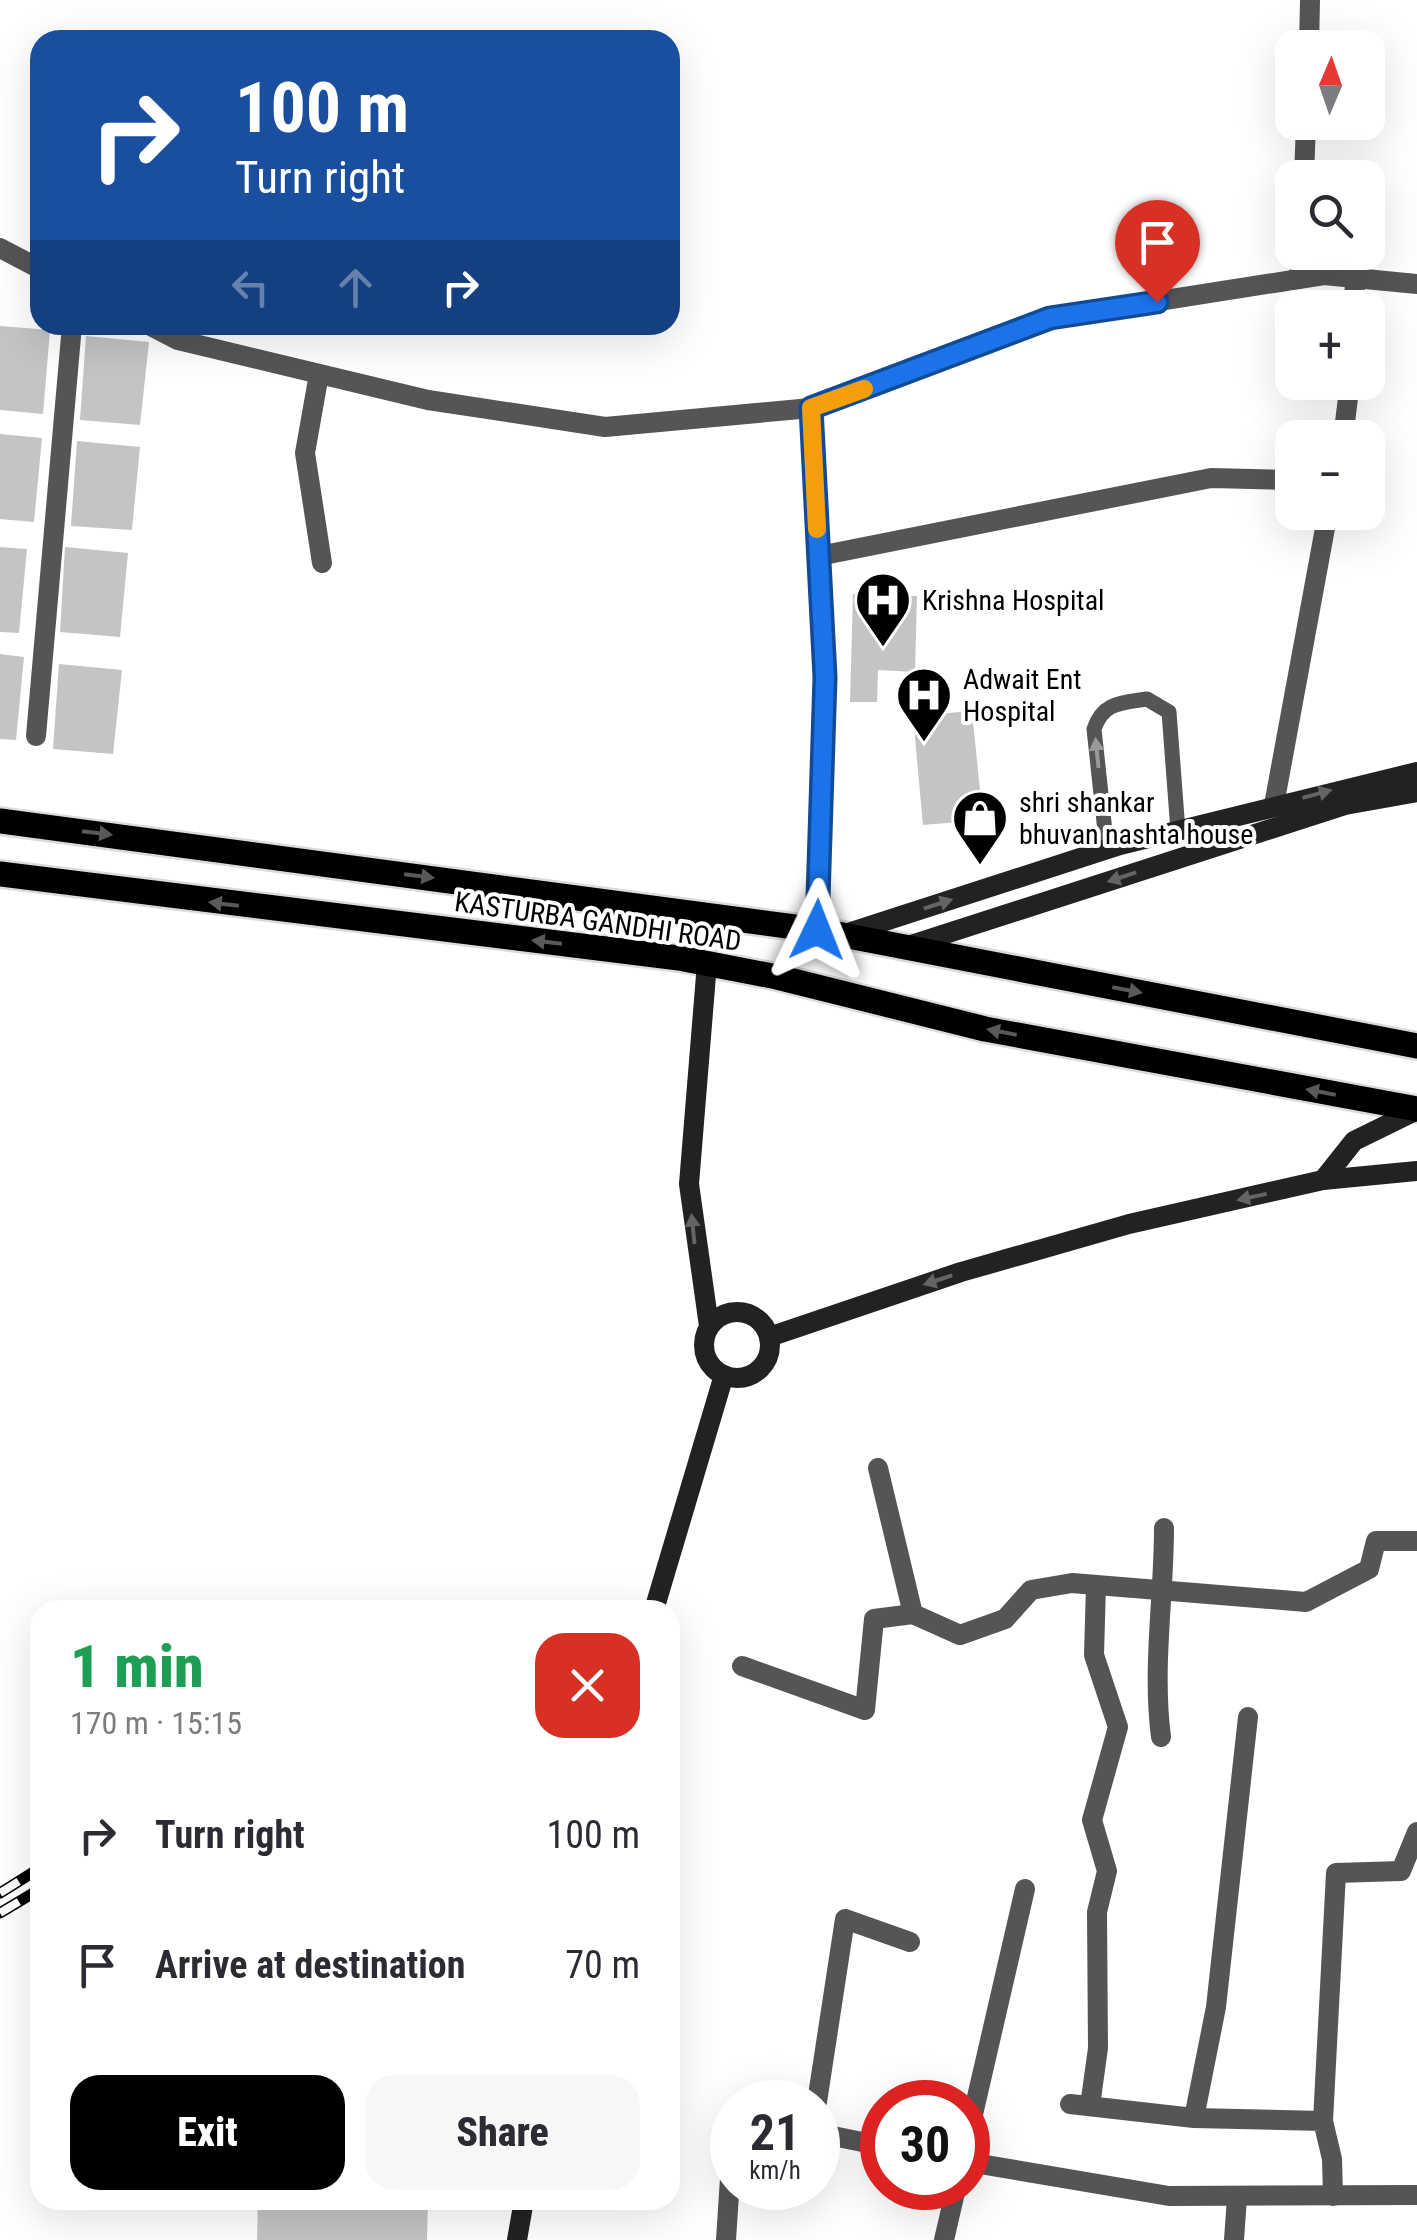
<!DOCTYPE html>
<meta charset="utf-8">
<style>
body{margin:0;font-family:"Roboto Condensed",sans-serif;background:#f7f7f7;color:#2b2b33;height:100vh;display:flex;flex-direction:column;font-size:38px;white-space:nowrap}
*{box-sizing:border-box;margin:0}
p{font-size:32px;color:#7c7c81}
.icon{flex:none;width:55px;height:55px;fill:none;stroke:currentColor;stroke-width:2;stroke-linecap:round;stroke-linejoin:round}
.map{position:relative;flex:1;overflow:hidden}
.drawer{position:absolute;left:30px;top:1600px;width:650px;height:610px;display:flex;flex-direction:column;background:#fff;border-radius:30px;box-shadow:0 10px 40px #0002}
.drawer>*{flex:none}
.banner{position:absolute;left:30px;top:30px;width:650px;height:305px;border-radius:30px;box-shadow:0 10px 40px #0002;background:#1a4fa0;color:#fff;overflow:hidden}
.needle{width:65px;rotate:2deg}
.tools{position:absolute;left:1275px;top:30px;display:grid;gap:20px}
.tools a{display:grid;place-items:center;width:110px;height:110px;border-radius:20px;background:#fff;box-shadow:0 10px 40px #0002;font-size:50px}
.speed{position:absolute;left:710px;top:2080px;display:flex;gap:20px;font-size:50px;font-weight:700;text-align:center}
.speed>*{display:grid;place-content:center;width:130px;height:130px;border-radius:50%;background:#fff;box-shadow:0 10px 40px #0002;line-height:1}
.speed small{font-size:25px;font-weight:400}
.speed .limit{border:15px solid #d22;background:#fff;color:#111}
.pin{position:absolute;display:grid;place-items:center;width:85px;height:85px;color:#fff;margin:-102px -42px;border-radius:50% 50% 50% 0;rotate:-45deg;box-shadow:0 0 10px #0007}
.pin .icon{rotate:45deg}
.me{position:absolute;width:110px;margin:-55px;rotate:2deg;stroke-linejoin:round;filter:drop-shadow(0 0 8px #0008)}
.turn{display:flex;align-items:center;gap:35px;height:210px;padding:0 40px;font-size:45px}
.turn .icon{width:130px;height:130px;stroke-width:2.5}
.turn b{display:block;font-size:70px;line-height:85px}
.lanes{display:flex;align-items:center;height:95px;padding:0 40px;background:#0003;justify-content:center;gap:50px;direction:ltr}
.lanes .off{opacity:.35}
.round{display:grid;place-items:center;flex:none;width:105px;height:105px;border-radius:30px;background:#f7f7f7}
.head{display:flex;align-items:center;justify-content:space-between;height:170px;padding:0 40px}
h1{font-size:60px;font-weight:800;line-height:75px;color:#1e9e55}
.primary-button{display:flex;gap:20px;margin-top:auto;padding:20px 40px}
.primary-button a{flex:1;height:115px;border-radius:30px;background:#000;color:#fff;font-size:40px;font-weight:800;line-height:115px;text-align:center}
.primary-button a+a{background:#f7f7f7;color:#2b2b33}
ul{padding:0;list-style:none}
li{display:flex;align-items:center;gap:30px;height:130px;padding:0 40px}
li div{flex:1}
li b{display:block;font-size:38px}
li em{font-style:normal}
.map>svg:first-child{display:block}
.building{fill:#c4c4c4}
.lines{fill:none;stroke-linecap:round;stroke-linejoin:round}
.primary-casing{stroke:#dbdbdb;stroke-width:30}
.lane{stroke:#555;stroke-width:15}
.street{stroke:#555;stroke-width:20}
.secondary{stroke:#222;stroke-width:20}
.primary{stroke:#000;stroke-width:25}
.rail-casing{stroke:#000;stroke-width:11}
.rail{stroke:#fff;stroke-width:8;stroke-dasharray:22;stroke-linecap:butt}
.oneway{fill:#999}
.oneway2{fill:#646464}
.oneway3{fill:#595959}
.route-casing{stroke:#114b97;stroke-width:25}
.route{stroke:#1a73e8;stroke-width:18}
.slow{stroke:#f59e0b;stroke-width:18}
.labels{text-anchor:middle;stroke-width:8;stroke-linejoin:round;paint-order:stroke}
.poi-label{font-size:28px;fill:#000;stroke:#fff;text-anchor:start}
.street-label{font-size:28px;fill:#000;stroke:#fff}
</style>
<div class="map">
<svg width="1417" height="2240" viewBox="0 0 1417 2240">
<rect width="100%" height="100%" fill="#fff"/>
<!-- building -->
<g class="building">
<polygon points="0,326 50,330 43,414 0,410"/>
<polygon points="86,336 149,342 140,425 80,420"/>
<polygon points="0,434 42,438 34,522 0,519"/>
<polygon points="77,441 140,447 132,530 71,526"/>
<polygon points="0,547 27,549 19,633 0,632"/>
<polygon points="65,547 128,553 120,637 60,632"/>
<polygon points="853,594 917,596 915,672 878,670 877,702 850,702"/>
<polygon points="0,654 24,657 16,740 0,739"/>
<polygon points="59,664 122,670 113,754 53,749"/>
<polygon points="972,711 983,820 923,825 913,716"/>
<polygon points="258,2200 428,2200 427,2240 257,2240"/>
</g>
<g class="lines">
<!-- primary casing -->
<g class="primary-casing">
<g id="primary">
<polyline points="0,821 817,930 1417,1046"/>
<polyline points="0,874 679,958 777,977 985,1029 1417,1109"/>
</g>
</g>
<!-- lane -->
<path class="lane" d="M1107 850 1094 729C1103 702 1121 703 1147 699L1169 712 1178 831"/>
<!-- street -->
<g class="street">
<polyline points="1309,48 1310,0"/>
<polyline points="1304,178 1306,122"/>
<polyline points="0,248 40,269"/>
<polyline points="1299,279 1301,252"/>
<polyline points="1354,308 1355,278"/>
<polyline points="149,325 178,340 428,400 605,427 811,408 1051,318 1324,275 1417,284"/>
<polyline points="319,374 305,453 322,563"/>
<polyline points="811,408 825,677 817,930"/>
<polyline points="1343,438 1350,382"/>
<polyline points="819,556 1211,478 1292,480"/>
<polyline points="36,736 72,325"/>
<polyline points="1274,805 1328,512"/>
<polyline points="913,1614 960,1635 1005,1619 1031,1590 1072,1583 1306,1602 1369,1569 1376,1541 1417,1541"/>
<polyline points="742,1666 865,1710 874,1619 913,1614 878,1468"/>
<path d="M1161 1737C1152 1667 1164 1598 1164 1528"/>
<polyline points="817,2102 845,1919 910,1942"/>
<polyline points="1070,2104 1194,2118 1323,2121 1332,2159 1333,2196"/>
<polyline points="1090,2106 1098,2048 1097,1912 1107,1871 1092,1820 1118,1727 1094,1655 1096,1585"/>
<polyline points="1194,2118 1216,2007 1248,1717"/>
<polyline points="1323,2121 1336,1873 1401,1871 1417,1832"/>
<polyline points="818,2133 882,2146"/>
<polyline points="968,2136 1025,1889"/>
<polyline points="968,2162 1169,2196 1417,2195"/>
<polyline points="726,2240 732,2148"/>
<polyline points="944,2240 956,2188"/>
<polyline points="1234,2240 1237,2197"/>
</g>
<!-- secondary -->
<g class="secondary">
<polyline points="845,934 1120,845 1417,772"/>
<polyline points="908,946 1345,805 1417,792"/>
<polyline points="707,963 689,1184 709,1326"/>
<polyline points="1323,1180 1354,1141 1417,1110"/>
<circle cx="737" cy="1345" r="33"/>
<polyline points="769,1337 961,1272 1129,1224 1323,1180 1417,1171"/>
<polyline points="654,1610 724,1375"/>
<polyline points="517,2240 524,2200"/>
</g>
<!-- primary -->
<use href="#primary" class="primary"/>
<!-- rail casing -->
<g class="rail-casing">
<g id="rail">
<polyline points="0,1893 40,1868"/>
<polyline points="0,1913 40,1889"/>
</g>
</g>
<!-- rail -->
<use href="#rail" class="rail"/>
</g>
<!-- one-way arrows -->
<defs><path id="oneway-solid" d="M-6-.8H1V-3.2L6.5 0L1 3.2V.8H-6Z" transform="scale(2.5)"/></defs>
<use class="oneway" href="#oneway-solid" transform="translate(1097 753) rotate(-96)"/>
<g class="oneway2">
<use href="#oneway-solid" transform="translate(1317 794) rotate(-15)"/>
<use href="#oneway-solid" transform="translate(1122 877) rotate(162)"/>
<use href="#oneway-solid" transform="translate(938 904) rotate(-18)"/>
<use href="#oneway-solid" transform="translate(1252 1197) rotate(168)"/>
<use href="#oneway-solid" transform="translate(693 1229) rotate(-96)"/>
<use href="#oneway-solid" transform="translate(938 1280) rotate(162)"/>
</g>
<g class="oneway3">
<use href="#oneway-solid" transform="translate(97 833) rotate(7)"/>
<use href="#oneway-solid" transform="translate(419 876) rotate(7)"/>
<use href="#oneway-solid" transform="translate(224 904) rotate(-173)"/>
<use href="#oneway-solid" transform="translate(547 942) rotate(-173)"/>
<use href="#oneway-solid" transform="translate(1127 990) rotate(11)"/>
<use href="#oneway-solid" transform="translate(1002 1032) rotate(-169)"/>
<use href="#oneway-solid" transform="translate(1321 1092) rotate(-169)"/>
</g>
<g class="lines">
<!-- route casing -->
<g class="route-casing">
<polyline id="route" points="817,930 825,677 811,408 1050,318 1157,302"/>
</g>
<!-- route -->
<use href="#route" class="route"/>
<!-- slow -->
<polyline class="slow" points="817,529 811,408 864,389"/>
</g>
<!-- icons -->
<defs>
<g id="hospital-pin" transform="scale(2.875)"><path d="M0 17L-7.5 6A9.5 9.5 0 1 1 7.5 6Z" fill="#000" stroke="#fff"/><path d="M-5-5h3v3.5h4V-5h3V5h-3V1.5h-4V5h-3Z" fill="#fff"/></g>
<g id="shop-pin" transform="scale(2.875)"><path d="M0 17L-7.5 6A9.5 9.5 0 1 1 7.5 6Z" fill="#000" stroke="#fff"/><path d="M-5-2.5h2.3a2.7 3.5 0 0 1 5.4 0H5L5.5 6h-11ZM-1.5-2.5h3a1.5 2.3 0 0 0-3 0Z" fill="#fff"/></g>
</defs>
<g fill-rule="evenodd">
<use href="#hospital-pin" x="883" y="600"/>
<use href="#hospital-pin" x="924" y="695"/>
<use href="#shop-pin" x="980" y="818"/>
</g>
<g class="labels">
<!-- poi labels -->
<g class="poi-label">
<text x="922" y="610">Krishna Hospital</text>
<text x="963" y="689">Adwait Ent<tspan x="963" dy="32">Hospital</tspan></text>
<text x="1019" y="812">shri shankar<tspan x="1019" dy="32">bhuvan nashta house</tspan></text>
</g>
<!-- street labels -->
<g class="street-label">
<text transform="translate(598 921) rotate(8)" y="10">KASTURBA GANDHI ROAD</text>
</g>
</g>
</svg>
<div class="tools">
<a><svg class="needle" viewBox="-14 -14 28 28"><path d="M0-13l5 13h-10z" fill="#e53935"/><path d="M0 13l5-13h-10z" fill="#7c7c81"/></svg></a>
<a><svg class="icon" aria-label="search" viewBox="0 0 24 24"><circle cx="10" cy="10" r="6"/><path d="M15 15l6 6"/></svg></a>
<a>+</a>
<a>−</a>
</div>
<div class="speed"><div>21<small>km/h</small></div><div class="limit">30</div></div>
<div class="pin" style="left:1157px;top:302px;background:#d93025"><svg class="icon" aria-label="arrive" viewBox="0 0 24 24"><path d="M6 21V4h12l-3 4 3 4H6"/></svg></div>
<svg class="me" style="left:817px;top:930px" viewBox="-20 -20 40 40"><path d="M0-17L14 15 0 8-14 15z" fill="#1a73e8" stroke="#fff" stroke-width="4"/></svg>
<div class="banner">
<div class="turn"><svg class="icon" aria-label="right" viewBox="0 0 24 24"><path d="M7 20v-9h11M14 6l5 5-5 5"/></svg><div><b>100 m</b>Turn right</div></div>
<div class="lanes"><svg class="icon off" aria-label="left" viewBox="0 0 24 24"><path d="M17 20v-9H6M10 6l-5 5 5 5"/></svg><svg class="icon off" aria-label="ahead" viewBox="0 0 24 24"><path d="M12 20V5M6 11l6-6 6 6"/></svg><svg class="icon" aria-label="right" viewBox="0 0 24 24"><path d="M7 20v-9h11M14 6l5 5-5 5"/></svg></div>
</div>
<section class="drawer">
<div class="head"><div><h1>1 min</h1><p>170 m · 15:15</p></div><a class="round" style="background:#d93025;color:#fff"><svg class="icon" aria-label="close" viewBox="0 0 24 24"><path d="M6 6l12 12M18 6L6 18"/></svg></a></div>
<ul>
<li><svg class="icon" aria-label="right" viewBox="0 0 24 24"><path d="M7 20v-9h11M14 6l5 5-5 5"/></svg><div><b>Turn right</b></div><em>100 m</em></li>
<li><svg class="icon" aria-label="arrive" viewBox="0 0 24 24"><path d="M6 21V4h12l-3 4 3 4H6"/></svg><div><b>Arrive at destination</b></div><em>70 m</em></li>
</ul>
<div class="primary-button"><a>Exit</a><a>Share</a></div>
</section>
</div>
